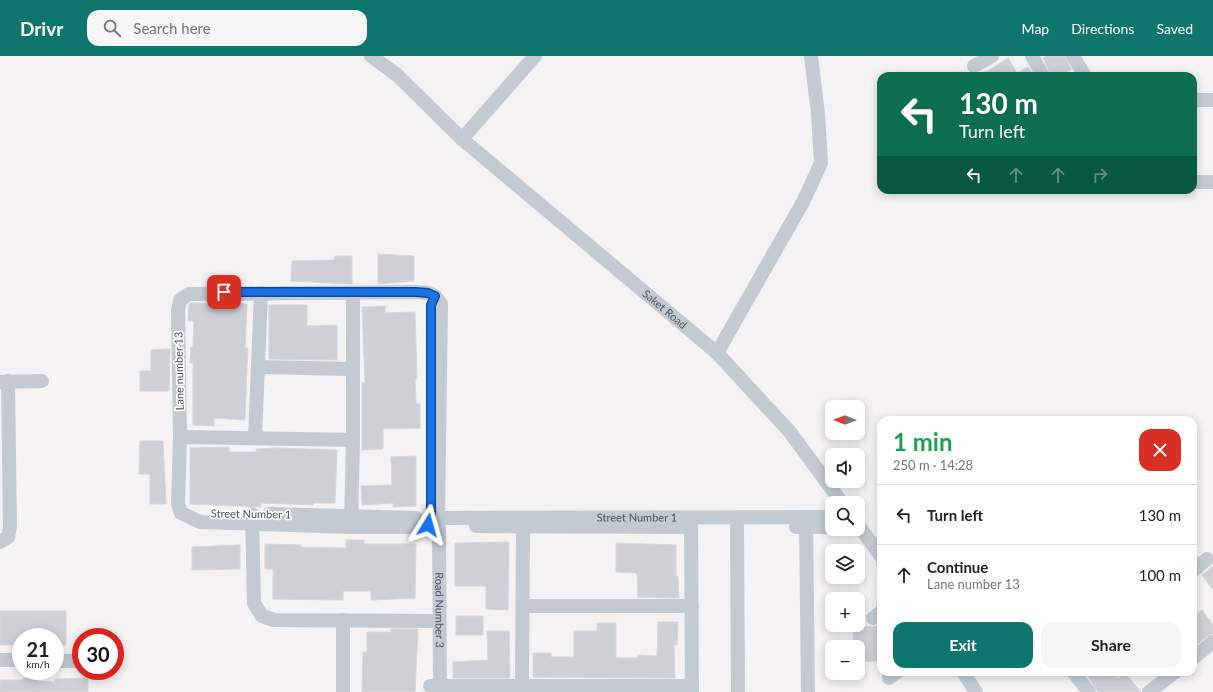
<!DOCTYPE html>
<meta charset="utf-8">
<style>
body{margin:0;font-family:Lato,sans-serif;background:#f6f6f6;color:#222;height:100vh;display:flex;flex-direction:column;font-size:15px;white-space:nowrap}
*{box-sizing:border-box;margin:0}
p{font-size:13px;color:#767676}
.icon{flex:none;width:22px;height:22px;fill:none;stroke:currentColor;stroke-width:2;stroke-linecap:round;stroke-linejoin:round}
.map{position:relative;flex:1;overflow:hidden}
.sheet{position:absolute;left:877px;top:360px;width:320px;height:260px;display:flex;flex-direction:column;background:#fff;border-radius:12px;box-shadow:0 2px 10px #0003}
.sheet>*{flex:none}
.guide{position:absolute;left:877px;top:16px;width:320px;height:122px;border-radius:12px;box-shadow:0 2px 10px #0003;background:#0b6e4f;color:#fff;overflow:hidden}
.needle{width:26px;rotate:271deg}
.tools{position:absolute;left:825px;top:344px;display:grid;gap:8px}
.tools a{display:grid;place-items:center;width:40px;height:40px;border-radius:8px;background:#fff;box-shadow:0 2px 10px #0003;font-size:20px}
.speed{position:absolute;left:12px;top:572px;display:flex;gap:8px;font-size:20px;font-weight:700;text-align:center}
.speed>*{display:grid;place-content:center;width:52px;height:52px;border-radius:50%;background:#fff;box-shadow:0 2px 10px #0003;line-height:1}
.speed small{font-size:10px;font-weight:400}
.speed .limit{border:6px solid #d22;background:#fff;color:#111}
.pin{position:absolute;display:grid;place-items:center;width:34px;height:34px;color:#fff;margin:-17px;border-radius:8px;box-shadow:0 2px 6px #0006}
.me{position:absolute;width:44px;margin:-22px;rotate:8deg;stroke-linejoin:round;filter:drop-shadow(0 0 3px #0008)}
.turn{display:flex;align-items:center;gap:14px;height:84px;padding:0 16px;font-size:18px}
.turn .icon{width:52px;height:52px;stroke-width:2.5}
.turn b{display:block;font-size:28px;line-height:34px}
.lanes{display:flex;align-items:center;height:38px;padding:0 16px;background:#0003;justify-content:center;gap:20px;direction:ltr}
.lanes .off{opacity:.35}
.round{display:grid;place-items:center;flex:none;width:42px;height:42px;border-radius:12px;background:#f6f6f6}
.overview{display:flex;align-items:center;justify-content:space-between;height:68px;padding:0 16px}
h1{font-size:24px;font-weight:700;line-height:30px;color:#1e9e55}
.button{display:flex;gap:8px;margin-top:auto;padding:8px 16px}
.button a{flex:1;height:46px;border-radius:12px;background:#0f766e;color:#fff;font-size:16px;font-weight:700;line-height:46px;text-align:center}
.button a+a{background:#f6f6f6;color:#222}
ul{padding:0;list-style:none}
li{display:flex;align-items:center;gap:12px;height:60px;padding:0 16px;border-top:1px solid #e0e0e0}
li div{flex:1}
li b{display:block;font-size:15px}
li em{font-style:normal}
header{display:flex;align-items:center;gap:24px;box-sizing:border-box;height:56px;padding:0 20px;background:#0f766e;color:#fff}
header strong{font-size:19px}
nav{display:flex;gap:22px;margin-inline-start:auto;font-size:14px}
.search{width:280px;height:36px;background:#f6f6f6;display:flex;align-items:center;gap:10px;box-sizing:border-box;padding:0 14px;border-radius:12px;color:#767676;font-size:15px}
.map>svg:first-child{display:block}
.building{fill:#cfd0d6;stroke:#d6d7dd}
.lines{fill:none;stroke-linecap:round;stroke-linejoin:round}
.minor{stroke:#c3cad2;stroke-width:14}
.route-casing{stroke:#114b97;stroke-width:10}
.route{stroke:#1a73e8;stroke-width:7}
.labels{text-anchor:middle;stroke-width:3.5;stroke-linejoin:round;paint-order:stroke}
.street-label{font-size:11px;fill:#4a525e;stroke:#fff}
</style>
<header>
<strong>Drivr</strong>
<div class="search"><svg class="icon" aria-label="search" viewBox="0 0 24 24"><circle cx="10" cy="10" r="6"/><path d="M15 15l6 6"/></svg>Search here</div>
<nav><a>Map</a><a>Directions</a><a>Saved</a></nav>
</header>
<div class="map">
<svg width="1213" height="636" viewBox="0 0 1213 636">
<rect width="100%" height="100%" fill="#f4f2f2"/>
<!-- building -->
<g class="building">
<polygon points="1046,0 1065,0 1071,13 1061,20 1051,20 1043,2"/>
<polygon points="1008,2 1017,17 1028,11 1033,20 980,20"/>
<polygon points="378,198 414,200 414,225 378,228"/>
<polygon points="335,200 352,200 352,228 291,225 292,205 335,204"/>
<polygon points="191,247 247,248 245,292 248,292 247,311 245,364 214,362 214,370 193,369 193,307 190,307 191,291 193,291 194,265 188,265 189,248"/>
<polygon points="269,249 307,249 307,270 337,269 337,304 269,303"/>
<polygon points="385,250 385,257 415,256 417,323 415,323 416,348 420,348 420,372 383,373 383,393 362,394 362,327 365,326 362,251"/>
<polygon points="170,293 169,335 140,335 140,315 151,315 151,294"/>
<polygon points="140,385 163,385 166,448 150,448 150,418 139,418"/>
<polygon points="229,391 229,396 256,396 256,393 275,392 337,394 335,447 313,447 313,449 261,447 261,451 190,448 190,392"/>
<polygon points="416,400 416,450 393,451 393,447 362,449 361,430 392,429 391,401"/>
<polygon points="346,484 364,484 364,488 416,488 415,542 371,544 371,535 343,535 343,544 273,543 273,513 265,513 265,488 301,489 301,491 346,492"/>
<polygon points="509,486 508,554 486,553 486,530 455,530 455,487"/>
<polygon points="616,487 676,489 676,520 678,520 679,542 638,541 637,517 616,516"/>
<polygon points="240,489 240,513 192,514 192,491"/>
<polygon points="1213,510 1213,534 1202,519"/>
<polygon points="1202,554 1213,569 1213,577 1193,591 1193,560"/>
<polygon points="0,555 66,555 66,589 55,589 55,581 21,581 21,589 0,589"/>
<rect x="456" y="560" width="27" height="19"/>
<polygon points="658,566 678,566 677,589 674,589 675,622 533,621 533,597 551,597 551,601 574,601 574,575 597,575 597,567 616,567 616,602 638,602 638,599 657,600"/>
<polygon points="881,570 881,603 878,604 878,605 858,606 858,591 854,591 853,571"/>
<polygon points="391,573 418,573 415,636 362,636 363,596 367,596 367,576 391,576"/>
<polygon points="487,575 509,575 510,622 453,622 453,606 488,604"/>
<polygon points="1094,616 1114,616 1119,622 1125,617 1141,636 1098,636 1088,621"/>
<polygon points="23,622 37,622 37,625 55,626 55,623 88,622 88,636 0,636 0,624 23,624"/>
</g>
<g class="lines">
<!-- minor -->
<g class="minor">
<path id="s1" d="M371 0 397 19 462 83 717 297 790 376 842 447"/>
<polyline points="1032,0 1043,20"/>
<polyline points="1073,0 1085,20"/>
<polyline points="974,10 992,0"/>
<polyline points="1193,44 1213,44"/>
<polyline points="462,83 535,0"/>
<polyline points="1193,126 1213,126"/>
<polyline points="435,240 441,248 438,459"/>
<polyline points="717,297 803,146 821,107 818,58 811,0"/>
<polyline points="258,311 353,313"/>
<polyline points="0,326 42,325"/>
<polyline points="180,381 353,384"/>
<polyline points="255,382 261,237"/>
<polyline points="252,458 254,547 262,560 274,564 431,565"/>
<polyline points="269,458 416,462"/>
<path id="s2" d="M442 462 832 461"/>
<polyline points="691,462 692,636"/>
<polyline points="806,462 808,636"/>
<polyline points="351,468 353,384 353,237"/>
<polyline points="858,469 881,500"/>
<polyline points="476,470 685,471"/>
<polyline points="429,471 351,471 200,466 181,457 178,448 180,381 178,254 180,244 189,238 416,236 428,237 435,240"/>
<polyline points="737,471 738,636"/>
<polyline points="796,471 832,471"/>
<path id="s3" d="M439 472 440 636"/>
<polyline points="0,486 8,481 10,471 8,325"/>
<polyline points="1193,515 1207,503"/>
<polyline points="523,550 692,550"/>
<polyline points="873,562 881,556"/>
<polyline points="1193,602 1213,586"/>
<polyline points="0,604 21,604"/>
<polyline points="55,605 81,605"/>
<polyline points="963,616 976,636"/>
<polyline points="1073,616 1089,636"/>
<polyline points="889,622 897,616"/>
<polyline points="522,629 523,471"/>
<polyline points="430,630 692,630"/>
<polyline points="343,636 343,564"/>
<polyline points="1149,636 1175,616"/>
</g>
</g>
<g class="lines">
<!-- route casing -->
<g class="route-casing">
<polyline id="route" points="224,236 416,236 428,237 435,240 431,249 431,460 427,464 428,469"/>
</g>
<!-- route -->
<use href="#route" class="route"/>
</g>
<g class="labels">
<!-- street labels -->
<g class="street-label">
<text dy="4" stroke="none"><textPath href="#s1" startOffset="388">Saket Road</textPath></text>
<text transform="translate(179 315) rotate(-91)" y="4">Lane number 13</text>
<text transform="translate(251 458) rotate(1)" y="4">Street Number 1</text>
<text dy="4" stroke="none"><textPath href="#s2" startOffset="195">Street Number 1</textPath></text>
<text dy="4" stroke="none"><textPath href="#s3" startOffset="82">Road Number 3</textPath></text>
</g>
</g>
</svg>
<div class="tools">
<a><svg class="needle" viewBox="-14 -14 28 28"><path d="M0-13l5 13h-10z" fill="#e53935"/><path d="M0 13l5-13h-10z" fill="#767676"/></svg></a>
<a><svg class="icon" aria-label="sound" viewBox="0 0 24 24"><path d="M4 9h4l5-4v14l-5-4H4zM17 9q2 3 0 6"/></svg></a>
<a><svg class="icon" aria-label="search" viewBox="0 0 24 24"><circle cx="10" cy="10" r="6"/><path d="M15 15l6 6"/></svg></a>
<a><svg class="icon" aria-label="layers" viewBox="0 0 24 24"><path d="M12 4l9 5-9 5-9-5zM3 14l9 5 9-5"/></svg></a>
<a>+</a>
<a>−</a>
</div>
<div class="speed"><div>21<small>km/h</small></div><div class="limit">30</div></div>
<div class="pin" style="left:224px;top:236px;background:#d93025"><svg class="icon" aria-label="arrive" viewBox="0 0 24 24"><path d="M6 21V4h12l-3 4 3 4H6"/></svg></div>
<svg class="me" style="left:428px;top:469px" viewBox="-20 -20 40 40"><path d="M0-17L14 15 0 8-14 15z" fill="#1a73e8" stroke="#fff" stroke-width="4"/></svg>
<div class="guide">
<div class="turn"><svg class="icon" aria-label="left" viewBox="0 0 24 24"><path d="M17 20v-9H6M10 6l-5 5 5 5"/></svg><div><b>130 m</b>Turn left</div></div>
<div class="lanes"><svg class="icon" aria-label="left" viewBox="0 0 24 24"><path d="M17 20v-9H6M10 6l-5 5 5 5"/></svg><svg class="icon off" aria-label="ahead" viewBox="0 0 24 24"><path d="M12 20V5M6 11l6-6 6 6"/></svg><svg class="icon off" aria-label="ahead" viewBox="0 0 24 24"><path d="M12 20V5M6 11l6-6 6 6"/></svg><svg class="icon off" aria-label="right" viewBox="0 0 24 24"><path d="M7 20v-9h11M14 6l5 5-5 5"/></svg></div>
</div>
<section class="sheet">
<div class="overview"><div><h1>1 min</h1><p>250 m · 14:28</p></div><a class="round" style="background:#d93025;color:#fff"><svg class="icon" aria-label="close" viewBox="0 0 24 24"><path d="M6 6l12 12M18 6L6 18"/></svg></a></div>
<ul>
<li><svg class="icon" aria-label="left" viewBox="0 0 24 24"><path d="M17 20v-9H6M10 6l-5 5 5 5"/></svg><div><b>Turn left</b></div><em>130 m</em></li>
<li><svg class="icon" aria-label="ahead" viewBox="0 0 24 24"><path d="M12 20V5M6 11l6-6 6 6"/></svg><div><b>Continue</b><p>Lane number 13</p></div><em>100 m</em></li>
</ul>
<div class="button"><a>Exit</a><a>Share</a></div>
</section>
</div>
